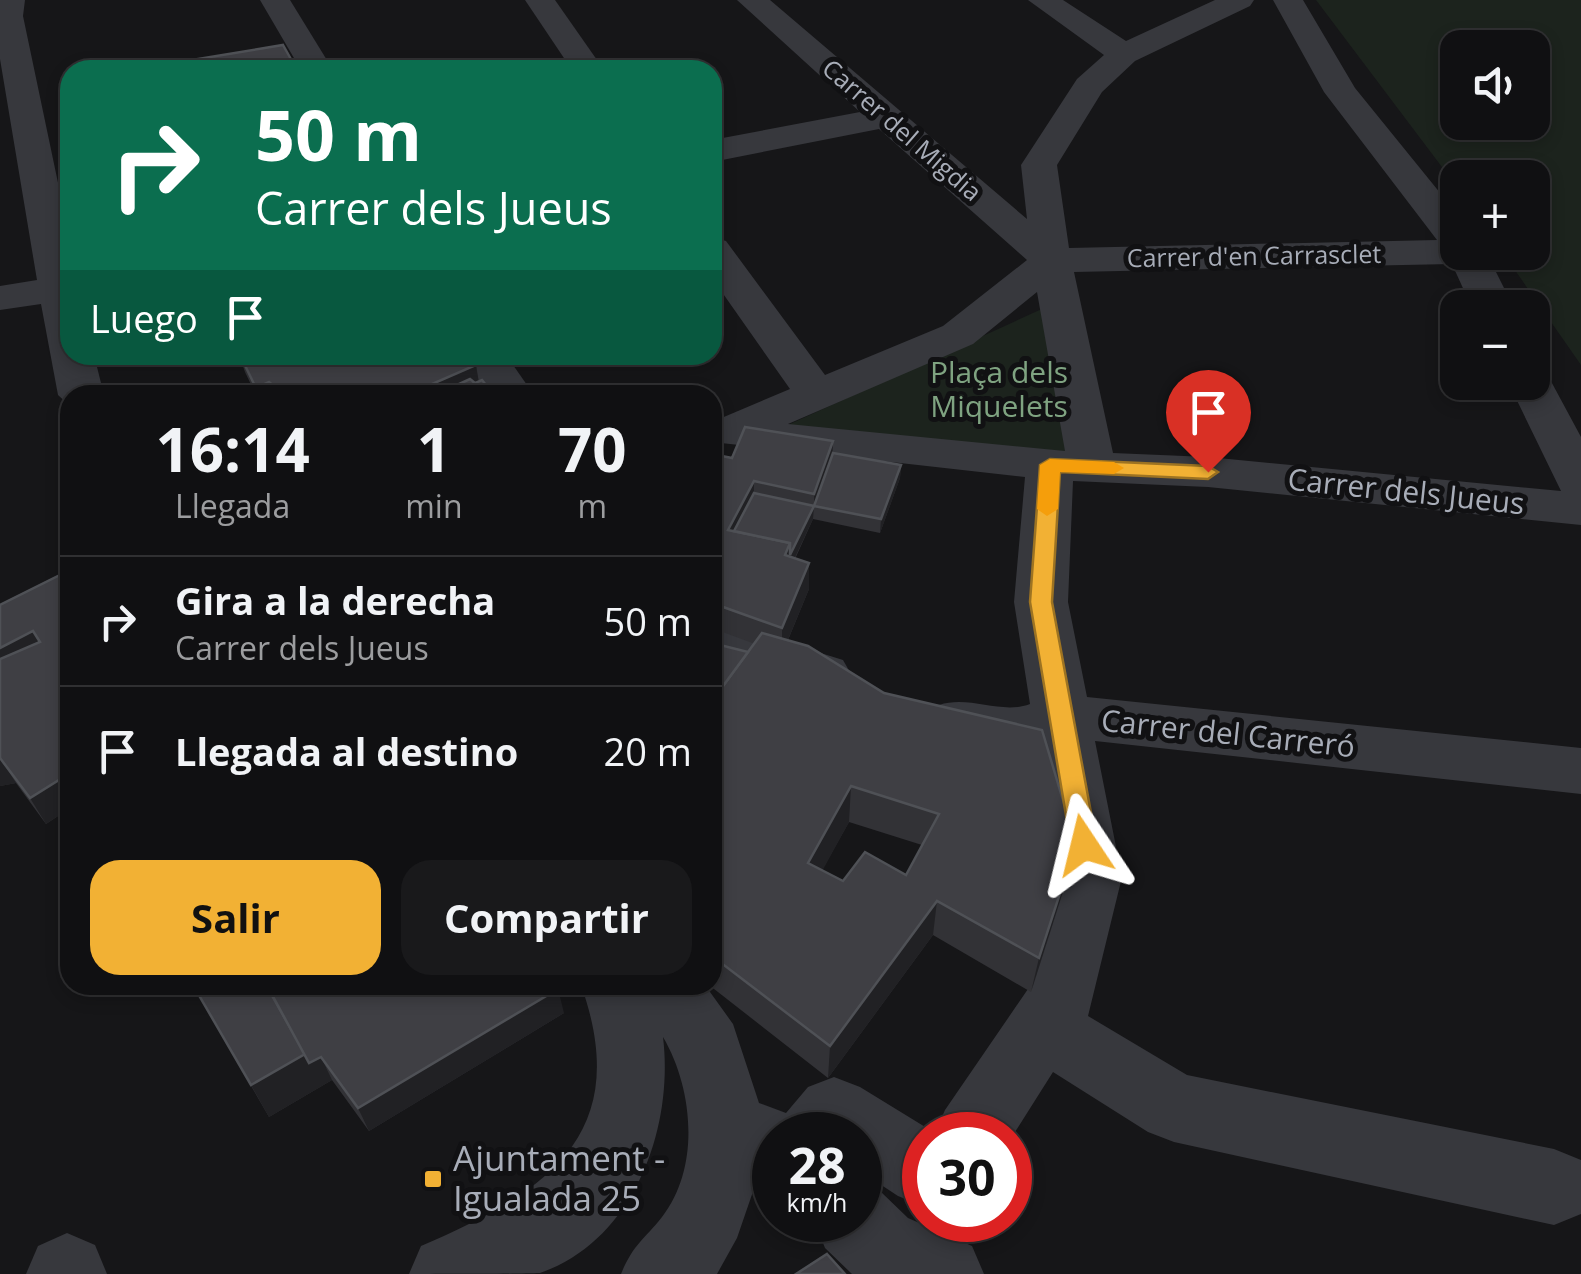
<!DOCTYPE html>
<html lang="es">
<meta charset="utf-8">
<style>
body{margin:0;font-family:"Open Sans",sans-serif;background:#19191b;color:#f1f3f6;height:100vh;display:flex;flex-direction:column;font-size:38px;white-space:nowrap}
*{box-sizing:border-box;margin:0}
p{font-size:32px;color:#9c9d9f}
.icon{flex:none;width:55px;height:55px;fill:none;stroke:currentColor;stroke-width:2;stroke-linecap:round;stroke-linejoin:round}
.map{position:relative;flex:1;overflow:hidden}
.details{position:absolute;left:60px;top:385px;width:662px;height:610px;display:flex;flex-direction:column;background:#101012;border-radius:30px;box-shadow:0 5px 15px #0003,0 0 0 2px #303032}
.details>*{flex:none}
.banner{position:absolute;left:60px;top:60px;width:662px;height:305px;border-radius:30px;box-shadow:0 5px 15px #0003,0 0 0 2px #303032;background:#0b6e4f;color:#fff;overflow:hidden}
.fabs{position:absolute;left:1440px;top:30px;display:grid;gap:20px}
.fabs a{display:grid;place-items:center;width:110px;height:110px;border-radius:20px;background:#101012;box-shadow:0 5px 15px #0003,0 0 0 2px #303032;font-size:50px}
.speed{position:absolute;left:752px;top:1112px;display:flex;gap:20px;font-size:50px;font-weight:700;text-align:center}
.speed>*{display:grid;place-content:center;width:130px;height:130px;border-radius:50%;background:#101012;box-shadow:0 5px 15px #0003,0 0 0 2px #303032;line-height:1}
.speed small{font-size:25px;font-weight:400}
.speed .limit{border:15px solid #d22;background:#fff;color:#111}
.pin{position:absolute;display:grid;place-items:center;width:85px;height:85px;color:#fff;margin:-102px -42px;border-radius:50% 50% 50% 0;rotate:-45deg;box-shadow:0 0 10px #0007}
.pin .icon{rotate:45deg}
.me{position:absolute;width:110px;margin:-55px;rotate:350deg;stroke-linejoin:round;filter:drop-shadow(0 0 8px #0008)}
.turn{display:flex;align-items:center;gap:35px;height:210px;padding:0 30px;font-size:45px}
.turn .icon{width:130px;height:130px;stroke-width:2.5}
.turn b{display:block;font-size:70px;line-height:85px}
.then{display:flex;align-items:center;height:95px;padding:0 30px;background:#0003;gap:20px;font-size:38px}
.eta{display:flex;justify-content:space-evenly;align-items:center;height:170px;text-align:center}
.eta b{font-size:60px;font-weight:700;line-height:70px}
.button{display:flex;gap:20px;margin-top:auto;padding:20px 30px}
.button a{flex:1;height:115px;border-radius:30px;background:#f2b134;color:#111;font-size:40px;font-weight:700;line-height:115px;text-align:center}
.button a+a{background:#19191b;color:#f1f3f6}
ul{padding:0;list-style:none}
li{display:flex;align-items:center;gap:30px;height:130px;padding:0 30px;border-top:2px solid #303032}
li div{flex:1}
li b{display:block;font-size:38px}
li em{font-style:normal}
.map>svg:first-child{display:block}
.green{fill:#1c231d;fill-rule:evenodd}
.lines{fill:none;stroke-linecap:round;stroke-linejoin:round}
.minor{fill:#37383d;fill-rule:evenodd}
.wall{fill:#323236;fill-rule:evenodd}
.shaded-wall{fill:#212124}
.building{fill:#3f3f44;stroke:#4f5156;stroke-width:2.5;fill-rule:evenodd}
.route{fill:#f2b134;stroke:#9d7322;stroke-width:2.5}
.slow{fill:#f59e0b}
.poi-dot{fill:#f2b134;stroke:#111113;stroke-width:4}
.labels{text-anchor:middle;stroke-width:10;stroke-linejoin:round;paint-order:stroke}
.far-street-label{font-size:25px;fill:#a8adb8;stroke:#111113}
.park-label{font-size:30px;fill:#7fa381;stroke:#111113}
.street-label{font-size:30px;fill:#a8adb8;stroke:#111113}
.near-poi-label{font-size:35px;fill:#a8adb8;stroke:#111113;text-anchor:start}
</style>
<div class="map">
<svg width="1581" height="1274" viewBox="0 0 1581 1274">
<rect width="100%" height="100%" fill="#161618"/>
<!-- green -->
<g class="green">
<path d="M1316 0H1581V365L1503 253 1532 252V178H1458L1457 187ZM1458 48H1532V122H1458Z"/>
<polygon points="1044,308 1068,453 777,430"/>
</g>
<g class="lines">
<!-- minor -->
<g class="minor">
<polygon points="0,0 25,0 23,16 70,240 70,355 94,355 104,395 70,395 70,406 58,395 41,304 0,310 0,286 37,280 0,59"/>
<polygon points="260,0 290,0 333,70 301,70"/>
<polygon points="525,0 555,0 604,70 572,70"/>
<path d="M737 0H770L1027 219 1021 165 1077 79 1104 55 1028 0H1063L1126 41 1215 0H1254L1250 6 1135 61 1102 92 1057 165 1069 248 1437 240 1324 92 1273 0H1303L1355 88 1458 215V252H1486L1514 308H1472L1452 264 1074 272 1113 453 1208 457 1561 491 1508 382H1532V369L1546 372 1581 437V525L1208 487 1073 481 1068 602 1087 697 1581 748V794L1095 741 1122 877 1088 1016 1187 1075 1554 1149 1581 1160V1214L1554 1225 1174 1142 1148 1132 1053 1072 1010 1140V1135H925V1207L898 1196 860 1171V1135H775V1184L758 1177 737 1238 717 1274H621C634 1243 643 1241 662 1217 701 1167 693 1088 663 1037 674 1127 635 1240 540 1273 515 1274 439 1274 409 1274L421 1246C544 1193 635 1137 581 985H705L733 1024 759 1103 786 1113 808 1087 834 1077 860 1087 935 1133 945 1110 1028 989 1058 877 1037 748C1007 757 969 745 939 735L931 720 939 705C970 695 1001 715 1030 704L1014 602 1025 477 712 442V422L790 389 712 278V237L726 241 825 375 943 326 1027 260 879 129 712 162V140L860 112ZM1037 292 1065 451 788 424 973 344Z"/>
<polygon points="462,355 506,355 534,395 488,395"/>
<polygon points="712,619 843,660 851,674 843,688 823,694 712,658"/>
<polygon points="860,1184 881,1192 908,1218 972,1246 984,1274 852,1274 825,1248 814,1220 860,1220"/>
<polygon points="67,1233 95,1245 107,1274 26,1274 38,1246"/>
</g>
</g>
<!-- wall -->
<g class="wall">
<polygon points="239,355 469,355 476,365 479,381 494,395 256,395 245,372"/>
<path d="M833 453 901 465 900 478 880 533 813 519 795 559 809 589 788 640 1067 879 1031 992 933 935 828 1078 709 985H712V643L748 652 755 644 712 628V454L732 458ZM849 822 922 845 906 875 843 881 822 870Z"/>
<polygon points="70,570 70,808 46,824 16,783 0,786 0,605"/>
<polygon points="193,985 272,994 564,1013 369,1131 332,1080 269,1117"/>
</g>
<!-- shaded-wall -->
<g class="shaded-wall">
<polygon points="476,365 480,390 469,395 407,395"/>
<polygon points="269,382 273,395 258,395 256,388"/>
<polygon points="833,441 832,466 814,506 814,494"/>
<polygon points="901,465 900,478 880,533 881,519"/>
<polygon points="754,481 754,507 735,544 728,530"/>
<polygon points="814,506 813,519 790,568 785,555 790,543"/>
<polygon points="809,563 809,589 782,654 782,628"/>
<polygon points="33,631 47,657 0,681 0,648"/>
<polygon points="0,758 16,783 0,786"/>
<polygon points="70,773 70,808 46,824 30,798"/>
<polygon points="851,786 849,822 808,897 808,863"/>
<polygon points="1076,844 1067,879 1031,992 1039,958"/>
<polygon points="937,901 933,935 828,1078 830,1046"/>
<polygon points="558,989 564,1013 369,1131 358,1108"/>
<polygon points="305,1054 321,1057 332,1080 269,1117 251,1085"/>
</g>
<!-- building -->
<g class="building">
<polygon points="283,45 297,70 201,70 198,59"/>
<polygon points="240,355 469,355 476,365 407,395 284,395 269,382 256,388"/>
<polygon points="470,379 475,383 448,395 435,395"/>
<polygon points="482,380 494,395 448,395"/>
<polygon points="745,427 833,441 814,494 754,481 728,530 790,543 785,555 809,563 782,628 712,603 712,454 732,458"/>
<polygon points="833,453 901,465 881,519 814,506"/>
<polygon points="754,493 814,506 790,555 790,543 734,531"/>
<polygon points="70,570 70,773 30,798 0,758 0,659 40,642 33,631 0,648 0,605"/>
<path d="M762 633 808 646 884 693 1042 730 1076 844 1039 958 937 901 830 1046 712 956V701ZM851 786 939 814 906 875 865 852 843 881 808 863Z"/>
<polygon points="712,643 748,652 712,701"/>
<polygon points="193,985 266,985 305,1054 251,1085"/>
<polygon points="276,985 554,985 558,989 358,1108 321,1057 309,1063 269,989"/>
<polygon points="827,1254 845,1274 796,1274"/>
</g>
<!-- route -->
<polygon class="route" points="1050,459 1208,466 1218,472 1208,479 1060,472 1052,602 1097,845 1084,856 1071,845 1030,602 1040,465"/>
<!-- slow -->
<polygon class="slow" points="1050,459 1114,462 1124,468 1114,474 1060,472 1058,509 1047,516 1037,509 1040,465"/>
<!-- markers -->
<rect class="poi-dot" x="423" y="1169" width="20" height="20" rx="5"/>
<g class="labels">
<!-- far-street labels -->
<g class="far-street-label">
<text transform="translate(902 130) rotate(41)" y="9">Carrer del Migdia</text>
<text transform="translate(1254 256) rotate(-1)" y="9">Carrer d'en Carrasclet</text>
</g>
<!-- park labels -->
<g class="park-label">
<text x="999" y="383">Plaça dels<tspan x="999" dy="34">Miquelets</tspan></text>
</g>
<!-- street labels -->
<g class="street-label">
<text transform="translate(1406 492) rotate(6)" y="10">Carrer dels Jueus</text>
<text transform="translate(1228 734) rotate(6)" y="10">Carrer del Carreró</text>
</g>
<!-- near-poi labels -->
<g class="near-poi-label">
<text x="453" y="1171">Ajuntament -<tspan x="453" dy="40">Igualada 25</tspan></text>
</g>
</g>
</svg>
<div class="fabs">
<a><svg class="icon" aria-label="sound" viewBox="0 0 24 24"><path d="M4 9h4l5-4v14l-5-4H4zM17 9q2 3 0 6"/></svg></a>
<a>+</a>
<a>−</a>
</div>
<div class="speed"><div>28<small>km/h</small></div><div class="limit">30</div></div>
<div class="pin" style="left:1208px;top:472px;background:#d93025"><svg class="icon" aria-label="arrive" viewBox="0 0 24 24"><path d="M6 21V4h12l-3 4 3 4H6"/></svg></div>
<svg class="me" style="left:1084px;top:845px" viewBox="-20 -20 40 40"><path d="M0-17L14 15 0 8-14 15z" fill="#f2b134" stroke="#fff" stroke-width="4"/></svg>
<div class="banner">
<div class="turn"><svg class="icon" aria-label="right" viewBox="0 0 24 24"><path d="M7 20v-9h11M14 6l5 5-5 5"/></svg><div><b>50 m</b>Carrer dels Jueus</div></div>
<div class="then">Luego<svg class="icon" aria-label="arrive" viewBox="0 0 24 24"><path d="M6 21V4h12l-3 4 3 4H6"/></svg></div>
</div>
<section class="details">
<div class="eta">
<div><b>16:14</b><p>Llegada</p></div>
<div><b>1</b><p>min</p></div>
<div><b>70</b><p>m</p></div>
</div>
<ul>
<li><svg class="icon" aria-label="right" viewBox="0 0 24 24"><path d="M7 20v-9h11M14 6l5 5-5 5"/></svg><div><b>Gira a la derecha</b><p>Carrer dels Jueus</p></div><em>50 m</em></li>
<li><svg class="icon" aria-label="arrive" viewBox="0 0 24 24"><path d="M6 21V4h12l-3 4 3 4H6"/></svg><div><b>Llegada al destino</b></div><em>20 m</em></li>
</ul>
<div class="button"><a>Salir</a><a>Compartir</a></div>
</section>
</div>
